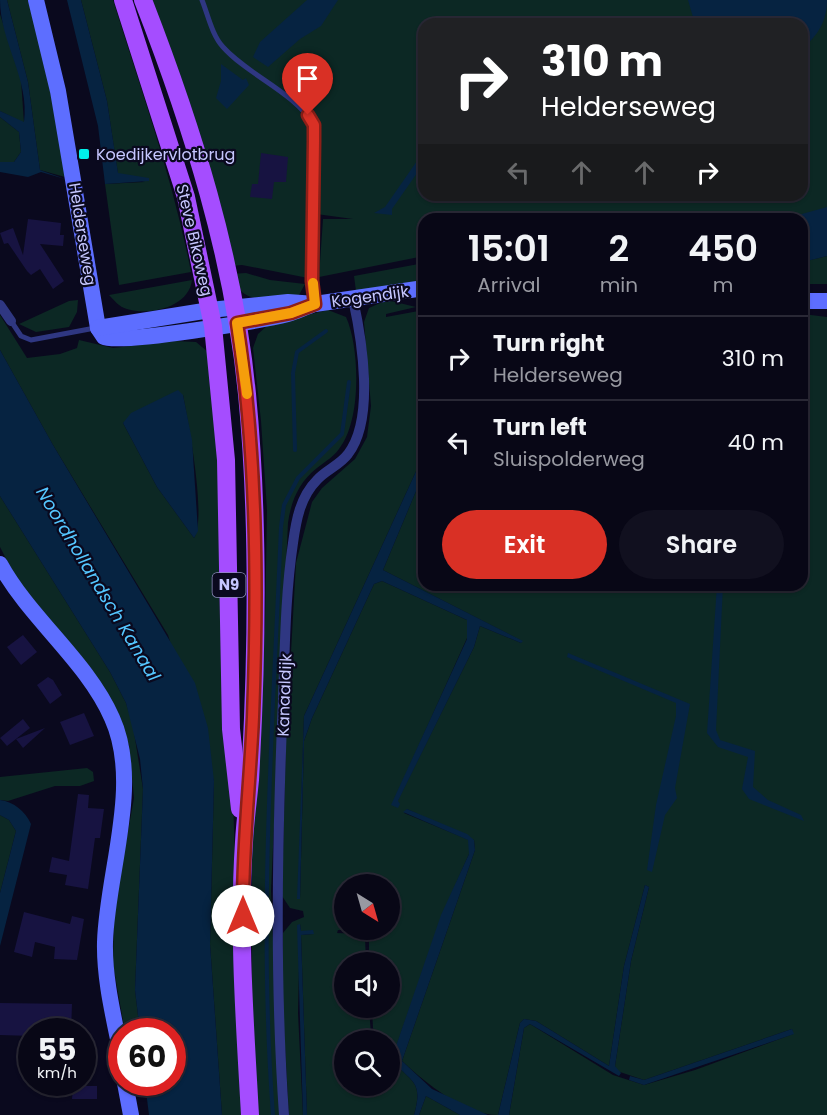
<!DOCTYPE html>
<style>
body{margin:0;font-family:Poppins,sans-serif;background:#11101f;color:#f1f3f6;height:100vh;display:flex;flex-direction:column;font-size:22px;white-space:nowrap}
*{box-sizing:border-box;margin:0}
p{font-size:20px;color:#9899a1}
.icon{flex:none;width:33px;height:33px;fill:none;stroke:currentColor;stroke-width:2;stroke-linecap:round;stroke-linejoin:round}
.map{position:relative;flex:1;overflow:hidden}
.details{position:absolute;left:418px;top:213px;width:390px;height:378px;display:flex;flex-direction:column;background:#080716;border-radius:18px;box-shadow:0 2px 4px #0004,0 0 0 2px #292835}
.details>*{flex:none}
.top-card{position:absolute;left:418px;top:18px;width:390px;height:183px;border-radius:18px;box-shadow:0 2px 4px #0004,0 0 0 2px #292835;background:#202124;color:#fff;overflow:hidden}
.needle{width:39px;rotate:143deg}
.tools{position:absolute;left:334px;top:874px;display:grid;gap:12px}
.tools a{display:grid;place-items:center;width:66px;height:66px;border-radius:50%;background:#080716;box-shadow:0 2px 4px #0004,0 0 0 2px #292835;font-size:30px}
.speed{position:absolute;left:18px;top:1018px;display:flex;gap:12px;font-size:30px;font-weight:700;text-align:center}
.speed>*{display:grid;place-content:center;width:78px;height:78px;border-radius:50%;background:#080716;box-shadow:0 2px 4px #0004,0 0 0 2px #292835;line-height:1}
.speed small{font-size:15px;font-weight:400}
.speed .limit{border:9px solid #d22;background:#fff;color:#111}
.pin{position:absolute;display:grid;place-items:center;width:51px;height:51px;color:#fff;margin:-62px -26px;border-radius:50% 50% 50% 0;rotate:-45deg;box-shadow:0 0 6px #0007}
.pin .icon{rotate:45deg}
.me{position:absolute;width:66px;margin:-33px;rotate:0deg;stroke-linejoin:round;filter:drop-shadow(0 0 4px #0008)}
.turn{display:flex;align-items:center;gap:21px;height:126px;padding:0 24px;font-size:27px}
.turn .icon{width:78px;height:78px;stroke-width:2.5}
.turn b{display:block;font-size:42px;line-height:51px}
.lanes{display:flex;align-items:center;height:57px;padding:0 24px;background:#0003;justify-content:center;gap:30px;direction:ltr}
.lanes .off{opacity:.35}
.eta{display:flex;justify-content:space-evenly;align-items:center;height:102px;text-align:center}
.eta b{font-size:36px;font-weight:600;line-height:42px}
.primary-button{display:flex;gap:12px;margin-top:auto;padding:12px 24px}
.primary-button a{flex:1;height:69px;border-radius:36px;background:#d93025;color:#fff;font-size:24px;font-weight:600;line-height:69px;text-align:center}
.primary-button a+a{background:#11101f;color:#f1f3f6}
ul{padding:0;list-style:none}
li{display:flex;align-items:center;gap:18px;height:84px;padding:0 24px;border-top:2px solid #292835}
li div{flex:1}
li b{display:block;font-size:22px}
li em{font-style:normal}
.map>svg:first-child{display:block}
.green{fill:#0c2824;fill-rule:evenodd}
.water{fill:#062341}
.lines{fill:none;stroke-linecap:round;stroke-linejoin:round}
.stream{stroke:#062341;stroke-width:4}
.building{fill:#171341}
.lane{stroke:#2f3782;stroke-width:5}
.street{stroke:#2f3782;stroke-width:10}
.secondary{stroke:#5d6eff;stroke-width:16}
.primary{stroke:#a54dff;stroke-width:18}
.route-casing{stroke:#8d1f18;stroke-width:15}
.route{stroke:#d93025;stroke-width:10}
.slow{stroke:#f59e0b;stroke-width:10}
.poi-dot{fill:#00f1ea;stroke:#0a091e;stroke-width:2}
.labels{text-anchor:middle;stroke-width:4.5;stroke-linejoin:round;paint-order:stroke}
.shield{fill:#0a091e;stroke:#8e8ebc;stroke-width:1.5}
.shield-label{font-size:15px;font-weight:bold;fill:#c6c7ff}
.poi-label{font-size:16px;fill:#c6c7ff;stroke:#0a091e;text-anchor:start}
.street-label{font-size:16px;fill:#c6c7ff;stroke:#0a091e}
.water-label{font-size:18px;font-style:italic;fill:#54c6ff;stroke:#0a091e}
</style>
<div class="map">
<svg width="827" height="1115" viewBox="0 0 827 1115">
<rect width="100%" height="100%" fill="#0a091e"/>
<!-- green -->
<g class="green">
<polygon points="7,0 28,0 52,92 65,177 40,170 28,82"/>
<path d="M81 0H113C141 90 173 179 191 272L119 285 105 184 145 182 118 174 107 101Z"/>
<path d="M149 0H827V245L802 219H424V256L319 277 323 219H353L309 213 308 278 242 265 231 266ZM424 24H802V195H424Z"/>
<polygon points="0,14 21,80 24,123 0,111"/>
<polygon points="0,117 19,132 21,152 14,162 0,162"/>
<polygon points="827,256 827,284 803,284 802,262"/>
<polygon points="424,263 424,281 356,291 354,276"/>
<path d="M246 273 270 280 305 284 299 295C271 298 241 308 231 274Z"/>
<path d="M192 280C189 307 150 316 127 309 119 307 114 300 109 295Z"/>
<polygon points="78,300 77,312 69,327 36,332 19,324 69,301"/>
<path d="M387 300 416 307 386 314V317L424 310V454L304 716 298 899 300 898 304 741 312 718 374 584 382 581 467 620V638L392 805 397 802 474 647 480 626 521 643 522 641 383 570 424 472V585H802L803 314 827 317V1115H509L524 1028 530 1024 613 1075 644 1085 695 1070 793 1034 792 1029 644 1080 617 1071 615 1066 631 961 649 887 645 885 624 966 609 1066 536 1021 524 1019 520 1023 498 1115C464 1115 426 1083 402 1061L475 850 474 840 407 809 404 813 469 840V854L442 915 395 1050 391 1052 390 1041H380L373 1028 372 1008H390V963H369V938L363 931 346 930H390V885H345V930H338L337 933 361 934 365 937 366 963H345V1008H369L371 1034 376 1041H345V1086H390V1058C411 1083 424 1080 414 1115H307L301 935 313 934 301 931 300 924 298 1013 303 1115H289L283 1011V933L292 922 304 917 303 911 290 908 282 896 286 741 296 563 312 502 322 488 355 459 367 437 371 406 364 322 369 308Z"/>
<path d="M328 310 346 317C360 348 361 418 341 446 335 456 326 461 317 468 299 482 291 501 288 523L271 891 280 1115H258L252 1004V842L265 626 267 510 261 421 253 348 258 334 269 324Z"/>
<path d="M0 315 27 358 60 354 77 348 79 340 113 348 175 341 196 342 208 352 222 448 243 1115H222L210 944 214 781 168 635 53 445 0 350ZM183 395C188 421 207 518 194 538L157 487 123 423Z"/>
<polygon points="0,496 110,672 126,703 133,726 143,789 135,990 140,1032 125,1032 113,964 114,909 134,798 129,745 18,582 0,547"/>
<polygon points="87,768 93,772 94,781 80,786 55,786 8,801 0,800 0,777"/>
<polygon points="0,815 9,820 16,831 0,893"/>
<polygon points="426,1096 460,1115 419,1115"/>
</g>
<!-- water -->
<g class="water">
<path d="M0 0H7L28 82 40 170 65 179 41 172 28 177 0 172V162H14L21 152 19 132 0 117V111L24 122C30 80 0 42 0 0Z"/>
<polygon points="67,0 81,0 107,101 118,173 149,178 149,181 105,184 98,126"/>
<polygon points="307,0 338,0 321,26 300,39 268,67 253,57 260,42"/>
<path d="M688 0H827C827 21 818 35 803 48L802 24H695Z"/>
<polygon points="221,64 243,80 246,78 249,85 227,109 216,98 221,81"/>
<polygon points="424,151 424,163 392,209 392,215 374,213 385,207"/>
<polygon points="827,207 827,256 803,262 802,219 784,219"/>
<polygon points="0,350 53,445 195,683 208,728 214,781 210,944 222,1115 149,1115 145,1083 172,1083 172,1032 140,1032 135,990 143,789 140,759 126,703 110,672 0,496"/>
<polygon points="178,390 183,395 192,440 198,531 194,538 157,487 123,423 131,413"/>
<polygon points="424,454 424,472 383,570 523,641 521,643 480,626 474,647 398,801 400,804 398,808 391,805 467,639 467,620 382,581 374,584 312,718 304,741 300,899 297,899 304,716"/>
<polygon points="717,585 723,585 716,730 720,740 755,751 753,787 768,800 801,815 804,821 749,799 742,789 748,757 718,747 707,733"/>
<polygon points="568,653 690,704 675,788 677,798 665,815 652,872 647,870 656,805 676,716 676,703 567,657"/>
<path d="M0 800C14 802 25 811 31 824L0 946V893L16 831 9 820 0 815Z"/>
<path d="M407 809 467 834 474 840 475 850 402 1061 432 1089 488 1115H460L426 1096 419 1115H414C424 1080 411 1083 390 1058V1051L395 1049 441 915 469 854 468 840 403 812Z"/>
<polygon points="645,885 649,887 631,961 615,1066 621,1073 619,1076 530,1024 524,1028 509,1115 498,1115 520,1023 524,1019 536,1021 609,1066 624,966"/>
<polygon points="300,924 301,931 313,930 314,934 301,935 307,1115 303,1115 297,925"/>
<polygon points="792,1029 794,1034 644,1085 629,1080 630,1076 644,1080"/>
</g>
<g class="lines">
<!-- stream -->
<g class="stream">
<polyline points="295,450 293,373 297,352 326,331"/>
<path d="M273 1115C258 919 273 723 281 527L284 505 298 478 342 434 349 382"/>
</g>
</g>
<!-- building -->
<g class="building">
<polygon points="261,153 288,157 286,182 274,182 272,199 250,197 252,184 258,184"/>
<polygon points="28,219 61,223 60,235 64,235 63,246 40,244 64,281 53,289 40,269 31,275 27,271 8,243 4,244 0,233 13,228 23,255"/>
<polygon points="23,635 37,652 21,665 7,647"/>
<polygon points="48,677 53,680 62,695 50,704 37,685"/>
<polygon points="84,713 94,736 70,745 60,722"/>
<polygon points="23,719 30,728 7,746 0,738"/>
<polygon points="45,728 23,748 16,739"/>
<polygon points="78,794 89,795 88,808 104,809 100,838 95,838 88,889 65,885 67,875 49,872 52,857 69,861"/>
<polygon points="24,912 70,924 72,916 84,919 77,960 54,959 55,947 35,942 32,957 14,952"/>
<polygon points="0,1003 72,1004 71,1032 32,1032 32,1036 0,1035"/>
<polygon points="73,1086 97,1086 97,1099 72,1099"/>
</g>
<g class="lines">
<!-- lane -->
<g class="lane">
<path d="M202 0C208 15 212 35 223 47 249 76 293 91 314 125L312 281 315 302"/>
<polyline points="11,321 21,336 31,340 95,328"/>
</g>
<!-- street -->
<g class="street">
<polyline points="0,305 11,321"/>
<path d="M284 1115C275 985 277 855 282 724 285 664 284 603 293 543 296 521 300 497 317 480 326 470 340 465 348 454 375 419 362 340 353 299"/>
</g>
<!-- secondary -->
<g class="secondary">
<path d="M36 0 58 91 98 328 104 337C119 345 264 320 288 314 297 311 306 307 315 304"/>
<polyline points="802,301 827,301"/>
<polyline points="98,328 210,310 288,302 315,304 424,288"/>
<path d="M0 564C30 619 87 661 112 718 142 784 107 872 105 942 104 981 115 1022 122 1059"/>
<polyline points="125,1083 131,1115"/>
</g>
<!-- primary -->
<g class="primary">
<polyline points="123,0 186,197 213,326 226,460 231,729 240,809"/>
<path d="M143 0C192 126 234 259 247 394 259 518 257 656 250 780 248 801 245 822 244 842 238 932 245 1025 250 1115"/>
</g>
</g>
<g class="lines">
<!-- route casing -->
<g class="route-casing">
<path id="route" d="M243 916C242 850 250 784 253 717 258 586 257 453 237 323L291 313 315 304 312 281 314 141V125L308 115"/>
</g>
<!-- route -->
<use href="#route" class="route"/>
<!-- slow -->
<polyline class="slow" points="247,394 237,323 291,313 315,304 313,283"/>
</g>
<!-- markers -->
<rect class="poi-dot" x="78" y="148" width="12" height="12" rx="3"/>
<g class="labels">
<!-- shield labels -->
<rect class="shield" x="212.5" y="573" width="33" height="24" rx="4.5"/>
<g class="shield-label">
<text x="229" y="590">N9</text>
</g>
<!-- poi labels -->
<g class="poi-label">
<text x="96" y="160">Koedijkervlotbrug</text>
</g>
<!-- street labels -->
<g class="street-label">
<text transform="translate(83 234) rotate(81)" y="6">Helderseweg</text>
<text transform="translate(195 240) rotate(77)" y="6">Steve Bikoweg</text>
<text transform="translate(370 296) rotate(-8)" y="6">Kogendijk</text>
<text transform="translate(284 695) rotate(-88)" y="6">Kanaaldijk</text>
</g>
<!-- water labels -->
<g class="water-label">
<text transform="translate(98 584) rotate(59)" y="6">Noordhollandsch Kanaal</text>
</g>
</g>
</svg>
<div class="tools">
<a><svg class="needle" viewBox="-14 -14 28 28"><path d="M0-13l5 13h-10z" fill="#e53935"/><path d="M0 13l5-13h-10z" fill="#9899a1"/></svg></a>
<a><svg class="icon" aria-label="sound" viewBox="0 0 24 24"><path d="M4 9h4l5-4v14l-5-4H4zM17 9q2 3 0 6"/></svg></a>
<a><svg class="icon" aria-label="search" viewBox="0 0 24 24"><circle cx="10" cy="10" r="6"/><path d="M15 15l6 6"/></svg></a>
</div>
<div class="speed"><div>55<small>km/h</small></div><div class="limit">60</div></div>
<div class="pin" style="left:308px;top:115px;background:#d93025"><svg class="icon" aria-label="arrive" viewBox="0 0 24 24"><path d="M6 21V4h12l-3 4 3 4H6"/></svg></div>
<svg class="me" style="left:243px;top:916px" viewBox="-20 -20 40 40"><circle r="19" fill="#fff"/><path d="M0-13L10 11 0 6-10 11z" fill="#d93025"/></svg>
<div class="top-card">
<div class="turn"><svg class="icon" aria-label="right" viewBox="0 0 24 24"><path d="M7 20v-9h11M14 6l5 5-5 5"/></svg><div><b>310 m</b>Helderseweg</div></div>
<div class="lanes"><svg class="icon off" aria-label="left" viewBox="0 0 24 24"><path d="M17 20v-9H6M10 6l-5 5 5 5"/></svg><svg class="icon off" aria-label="ahead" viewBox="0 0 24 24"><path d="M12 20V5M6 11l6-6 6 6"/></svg><svg class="icon off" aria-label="ahead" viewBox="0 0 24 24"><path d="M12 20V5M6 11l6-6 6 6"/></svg><svg class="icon" aria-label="right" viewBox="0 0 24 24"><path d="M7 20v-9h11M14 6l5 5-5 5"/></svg></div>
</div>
<section class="details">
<div class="eta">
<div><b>15:01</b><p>Arrival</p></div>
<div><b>2</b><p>min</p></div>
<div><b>450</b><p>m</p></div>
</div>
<ul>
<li><svg class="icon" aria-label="right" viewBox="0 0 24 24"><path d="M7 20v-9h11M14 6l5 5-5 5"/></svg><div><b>Turn right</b><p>Helderseweg</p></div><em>310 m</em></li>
<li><svg class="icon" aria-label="left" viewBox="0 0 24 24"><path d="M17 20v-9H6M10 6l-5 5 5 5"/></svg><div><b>Turn left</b><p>Sluispolderweg</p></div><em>40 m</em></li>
</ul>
<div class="primary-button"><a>Exit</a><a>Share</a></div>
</section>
</div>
